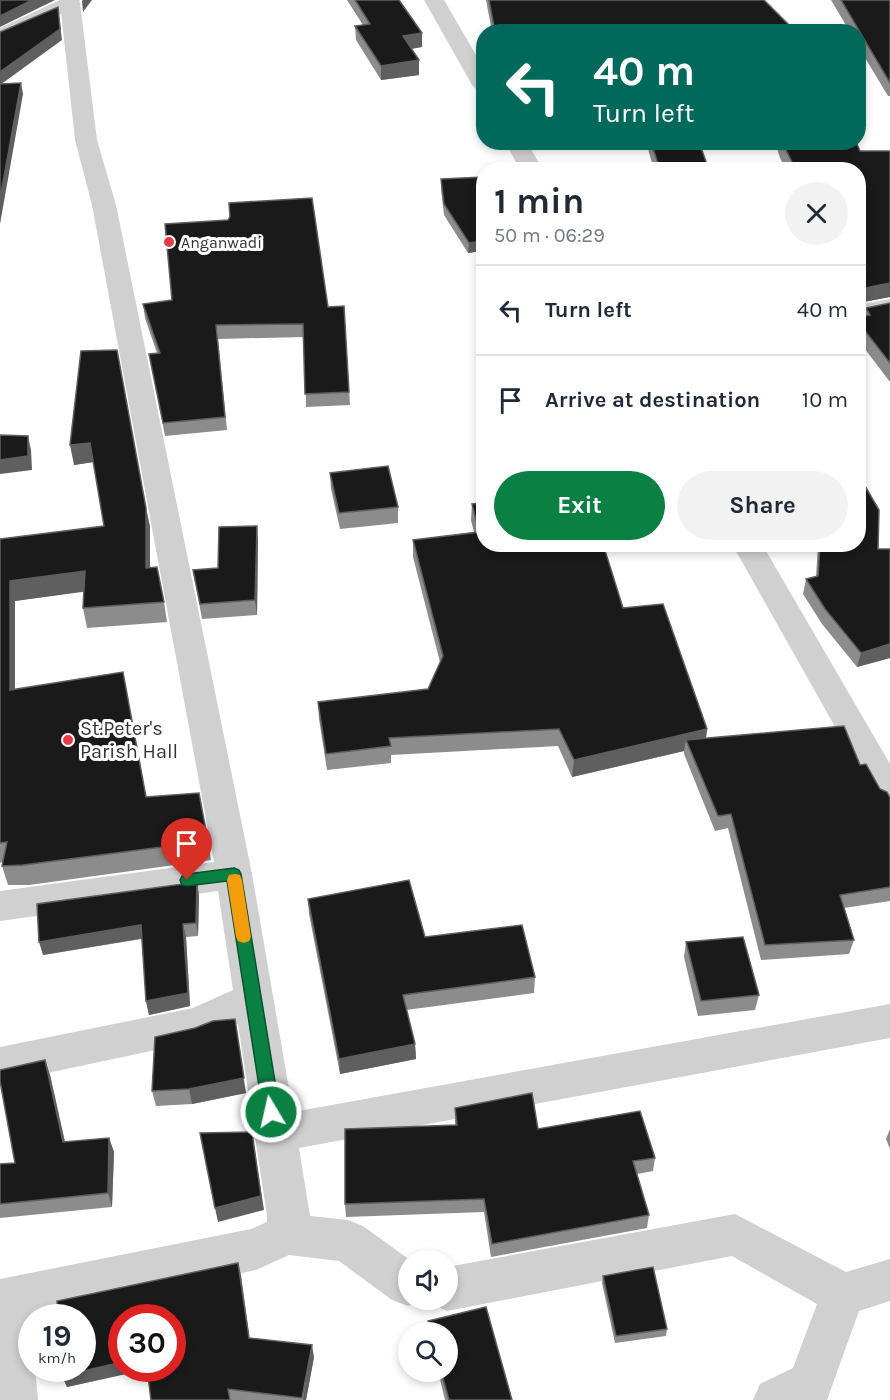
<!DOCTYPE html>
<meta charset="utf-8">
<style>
body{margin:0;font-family:Karla,sans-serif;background:#f2f2f3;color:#1f2937;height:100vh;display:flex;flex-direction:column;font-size:22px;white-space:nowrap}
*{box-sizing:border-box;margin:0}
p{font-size:20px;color:#747a83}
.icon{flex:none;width:33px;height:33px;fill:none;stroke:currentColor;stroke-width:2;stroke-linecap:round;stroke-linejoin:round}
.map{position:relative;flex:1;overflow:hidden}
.sheet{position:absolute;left:476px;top:162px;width:390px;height:390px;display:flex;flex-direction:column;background:#fff;border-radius:24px;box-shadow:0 3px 9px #0003}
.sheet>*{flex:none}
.hud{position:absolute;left:476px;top:24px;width:390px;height:126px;border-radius:24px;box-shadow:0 3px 9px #0003;background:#00695c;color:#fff;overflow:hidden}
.fabs{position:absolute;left:398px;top:1250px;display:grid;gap:12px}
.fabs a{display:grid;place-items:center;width:60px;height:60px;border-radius:50%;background:#fff;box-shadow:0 3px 9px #0003;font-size:30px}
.speed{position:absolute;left:18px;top:1304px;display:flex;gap:12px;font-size:30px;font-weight:700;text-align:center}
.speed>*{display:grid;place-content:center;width:78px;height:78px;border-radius:50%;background:#fff;box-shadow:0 3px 9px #0003;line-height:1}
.speed small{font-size:15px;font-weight:400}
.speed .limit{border:9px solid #d22;background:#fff;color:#111}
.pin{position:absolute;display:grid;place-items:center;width:51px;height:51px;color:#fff;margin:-62px -26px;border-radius:50% 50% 50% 0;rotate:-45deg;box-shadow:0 0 6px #0007}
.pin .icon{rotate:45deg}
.me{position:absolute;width:66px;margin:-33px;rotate:351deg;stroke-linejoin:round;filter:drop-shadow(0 0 4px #0008)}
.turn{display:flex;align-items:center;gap:21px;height:126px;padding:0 18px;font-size:27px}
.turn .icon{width:78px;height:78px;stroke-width:2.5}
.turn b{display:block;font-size:42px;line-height:51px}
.round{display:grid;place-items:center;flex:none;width:63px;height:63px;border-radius:32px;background:#f2f2f3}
.summary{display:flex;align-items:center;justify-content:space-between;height:102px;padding:0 18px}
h1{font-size:36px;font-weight:700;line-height:45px}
.action{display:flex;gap:12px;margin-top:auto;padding:12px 18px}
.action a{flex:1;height:69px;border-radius:36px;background:#0b8043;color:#fff;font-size:24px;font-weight:700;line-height:69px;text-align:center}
.action a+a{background:#f2f2f3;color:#1f2937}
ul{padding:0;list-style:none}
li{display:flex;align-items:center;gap:18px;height:90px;padding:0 18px;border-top:2px solid #e0e1e3}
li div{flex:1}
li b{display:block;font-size:22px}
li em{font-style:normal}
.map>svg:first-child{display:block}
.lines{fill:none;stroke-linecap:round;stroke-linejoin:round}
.minor{fill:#d0d0d0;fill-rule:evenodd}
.tertiary{fill:#d0d0d0;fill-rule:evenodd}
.wall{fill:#8c8c8c}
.shaded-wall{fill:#5f5f5f}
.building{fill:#1a1a1a;stroke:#5f5f5f;stroke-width:1.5}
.route{fill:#0b8043;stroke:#07532c;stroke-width:1.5}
.slow{fill:#f59e0b}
.poi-dot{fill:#e63946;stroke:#fff;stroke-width:2}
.labels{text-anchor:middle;stroke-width:6;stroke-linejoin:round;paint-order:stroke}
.far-poi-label{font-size:16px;fill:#333;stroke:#fff;text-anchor:start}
.poi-label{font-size:20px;fill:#333;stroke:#fff;text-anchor:start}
</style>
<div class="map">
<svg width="890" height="1400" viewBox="0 0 890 1400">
<rect width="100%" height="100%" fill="#fff"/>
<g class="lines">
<!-- minor -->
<g class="minor">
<polygon points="62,0 78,0 80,3 97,140 116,205 252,874 293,1112 890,1004 890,1038 299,1148 310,1216 348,1220 363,1226 410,1260 408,1260 408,1299 424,1300 408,1306 392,1300 339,1261 289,1255 256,1270 30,1317 32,1368 35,1368 38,1400 0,1400 0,1279 251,1229 267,1222 267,1216 238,1024 198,1041 0,1083 0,1047 193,1008 233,990 218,891 0,921 0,891 214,862 92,205 75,140 60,3"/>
<polygon points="890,299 890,315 858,321 858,305"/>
<polygon points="735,1214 846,1272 890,1259 890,1301 859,1311 827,1400 753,1400 760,1384 793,1368 817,1304 732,1256 447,1311 431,1304 429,1299 447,1299 447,1267"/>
</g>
<!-- tertiary -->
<g class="tertiary">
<polygon points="60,0 80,0 77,7 0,41 0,28"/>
<polygon points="424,0 444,0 483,67 483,91 476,89 472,85"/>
<polygon points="505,142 527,142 543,170 520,170"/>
<polygon points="732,544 762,544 890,764 890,807 878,803"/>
</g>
</g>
<!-- wall -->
<g class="wall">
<polygon points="347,0 399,0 422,47 411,49 419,75 381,80 356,40 355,26 363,25"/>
<polygon points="486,0 764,0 796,32 492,32"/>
<polygon points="831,0 890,0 890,96 888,96 858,46 858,32 850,32"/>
<polygon points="600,142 699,142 709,170 654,170 648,149 603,150"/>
<polygon points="775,142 856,142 860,151 890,151 890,297 858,303 858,170 786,170 780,158"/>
<polygon points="483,177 483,256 481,251 468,253 444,215 441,189 441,179"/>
<polygon points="890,303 890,382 858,340 858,317 864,316 866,308"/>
<polygon points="143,304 328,307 344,306 350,405 306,407 304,337 218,339 227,430 165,436 149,354 157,353 145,318"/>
<polygon points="81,351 146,508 150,527 150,568 164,602 167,622 87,628 83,608 84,591 15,601 15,689 147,797 199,793 211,860 29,885 8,885 2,866 2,862 0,863 0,539 104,526 93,462 74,465"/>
<polygon points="330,473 398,507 398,523 340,529 331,489"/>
<polygon points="472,504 483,544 644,544 605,551 623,608 707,729 706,738 860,765 880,789 890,798 890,901 844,908 854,940 849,954 761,960 728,828 715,831 684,754 684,751 572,777 558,746 391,755 391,763 327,770 319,719 318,702 428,689 440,662 413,557 413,540 474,532 471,520"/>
<polygon points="258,540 257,615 202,619 193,570 218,568"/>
<polygon points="818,544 858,544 878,549 890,549 890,658 857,667 822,624 803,594 806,579 816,577"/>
<polygon points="197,882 199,896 198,936 186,937 190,1006 149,1015 146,1001 142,939 43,955"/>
<polygon points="308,899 425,937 535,977 534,993 406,1010 415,1044 416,1059 340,1074 309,914"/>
<polygon points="686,942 759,995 755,1010 698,1016 684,957"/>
<polygon points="155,1037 246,1093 192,1104 156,1106 152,1091"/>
<polygon points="45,1060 50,1075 65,1142 109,1138 114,1152 112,1207 0,1218 0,1164 15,1163"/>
<polygon points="455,1108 538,1129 655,1158 653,1171 637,1174 649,1215 647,1228 491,1257 484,1212 346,1217 345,1204 455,1125"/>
<polygon points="890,1129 890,1149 886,1139"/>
<polygon points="238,1263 249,1338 314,1357 306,1400 151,1400 147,1369 67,1387 62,1376"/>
<polygon points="603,1276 667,1329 666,1336 615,1343 602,1283"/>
<polygon points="486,1307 512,1400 445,1400 438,1371 447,1371 447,1332 428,1332 428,1321"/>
</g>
<!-- shaded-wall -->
<g class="shaded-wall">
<polygon points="32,0 55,0 0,27 0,16"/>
<polygon points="83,0 92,0 83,12 82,1"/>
<polygon points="58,7 62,40 0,85 0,72"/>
<polygon points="422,33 422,47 403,50 403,36"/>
<polygon points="419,60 419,75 381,80 381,66"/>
<polygon points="21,83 23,94 0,224 0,199"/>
<polygon points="481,241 481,251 468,253 469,243"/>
<polygon points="890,283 890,297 858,303 858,297 861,289"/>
<polygon points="28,436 31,450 32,470 0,474 0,460"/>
<polygon points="90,443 94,462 74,465 70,445"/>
<polygon points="146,508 150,527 150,588 146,568"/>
<polygon points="257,526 258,540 257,615 255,600"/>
<polygon points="599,544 644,544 599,552"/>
<polygon points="85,571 89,591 15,601 15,709 10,690 10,581"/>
<polygon points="890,644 890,658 857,667 861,653"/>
<polygon points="707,729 705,746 686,740 684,751 572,777 574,760"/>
<polygon points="197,882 199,896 198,936 196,923"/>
<polygon points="183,924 186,937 190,1006 149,1015 146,1001"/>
<polygon points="141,925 144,938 43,955 39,942"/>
<polygon points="237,1035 246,1093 192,1104 189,1089"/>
<polygon points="415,1044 416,1059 340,1074 339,1059"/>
<polygon points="45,1060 50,1075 68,1156 63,1142"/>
<polygon points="109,1138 114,1152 112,1207 108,1193"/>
<polygon points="254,1146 264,1210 218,1222 215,1208"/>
<polygon points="238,1263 241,1275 251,1349 249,1338"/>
<polygon points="312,1345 314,1357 306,1400 303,1400"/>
<polygon points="122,1362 122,1368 149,1369 67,1387 62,1376"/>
</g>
<!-- building -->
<g class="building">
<polygon points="0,0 32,0 0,16"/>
<polygon points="355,0 399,0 422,33 403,36 419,60 381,66 355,26 370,24"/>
<polygon points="489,0 764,0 796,32 495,32"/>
<polygon points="841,0 890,0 890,83"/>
<polygon points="58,7 60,29 0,72 0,32"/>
<polygon points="21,83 0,199 0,84"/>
<polygon points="651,142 699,142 709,170 660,170"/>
<polygon points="782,142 856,142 860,151 890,151 890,283 861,289 859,294 858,292 858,170 796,170"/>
<polygon points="483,177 483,245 481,241 469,243 444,204 441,179"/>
<polygon points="312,198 328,307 344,306 349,392 305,394 303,324 216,325 225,417 163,423 149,354 160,353 143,304 172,300 165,224 228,220 230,217 229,203"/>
<polygon points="890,303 890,363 858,322 858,317 870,315 866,308"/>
<polygon points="117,350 146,508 146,568 157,567 164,602 83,608 85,571 10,581 10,690 123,672 146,797 199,793 208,841 23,865 2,866 7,842 0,843 0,539 104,526 90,443 70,445 81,351"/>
<polygon points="0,435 28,436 28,456 0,460"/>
<polygon points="388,466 398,507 339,513 330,473"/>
<polygon points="858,474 879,510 878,549 890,549 890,644 861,653 825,609 806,579 818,576 820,544 858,544"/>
<polygon points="483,503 483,544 603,544 623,608 663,604 707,729 574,760 559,729 389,738 391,746 326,754 318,702 428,689 443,656 413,540 479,532 472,504"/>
<polygon points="257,526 255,600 200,604 193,570 218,568 219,527"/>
<polygon points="844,726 860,765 866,764 880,789 887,792 890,798 890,887 840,895 854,940 765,945 731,814 718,816 686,740"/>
<polygon points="409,880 425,937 522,925 535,977 403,995 415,1044 339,1059 308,899"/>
<polygon points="197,882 196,923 183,924 188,993 146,1001 141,925 39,942 37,904"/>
<polygon points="743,937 759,995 701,1001 686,942"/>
<polygon points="235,1019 244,1078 189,1089 152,1091 155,1037 195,1028 213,1021"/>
<polygon points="45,1060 63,1142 109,1138 108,1193 0,1204 0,1164 15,1163 0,1081 0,1070"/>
<polygon points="532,1093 538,1129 640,1111 655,1158 633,1161 649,1215 492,1244 484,1199 345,1204 345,1129 457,1125 455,1108"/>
<polygon points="252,1132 261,1196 215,1208 200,1133"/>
<polygon points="238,1263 249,1338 312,1345 302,1398 228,1389 230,1400 151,1400 147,1368 172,1368 172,1317 122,1317 122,1362 62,1376 62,1368 82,1368 82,1317 58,1317 57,1301"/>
<polygon points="653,1267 667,1329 616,1336 603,1276"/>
<polygon points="486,1307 512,1400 449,1400 441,1371 447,1371 447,1332 431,1332 428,1321"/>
</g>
<!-- route -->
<polygon class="route" points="234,868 239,870 241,874 280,1112 277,1117 271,1119 265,1117 263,1112 227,881 187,886 182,885 180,880 182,876 187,874"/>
<!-- slow -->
<polygon class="slow" points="235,874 240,875 242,880 251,937 249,941 244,943 238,941 236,937 227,880 229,875"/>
<!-- markers -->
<g class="poi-dot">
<circle cx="169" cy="242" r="6"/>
<circle cx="68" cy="740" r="6"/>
</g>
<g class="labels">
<!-- far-poi labels -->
<g class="far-poi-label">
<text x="181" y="248">Anganwadi</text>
</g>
<!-- poi labels -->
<g class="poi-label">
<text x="80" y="735">St.Peter's<tspan x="80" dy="23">Parish Hall</tspan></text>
</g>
</g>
</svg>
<div class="fabs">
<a><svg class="icon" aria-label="sound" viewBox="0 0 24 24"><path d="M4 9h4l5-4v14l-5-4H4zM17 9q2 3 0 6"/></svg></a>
<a><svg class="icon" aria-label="search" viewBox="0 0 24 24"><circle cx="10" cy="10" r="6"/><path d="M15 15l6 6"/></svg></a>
</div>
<div class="speed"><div>19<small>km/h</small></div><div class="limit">30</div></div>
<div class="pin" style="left:187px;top:880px;background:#d93025"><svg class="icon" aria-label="arrive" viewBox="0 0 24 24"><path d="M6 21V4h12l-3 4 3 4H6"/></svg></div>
<svg class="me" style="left:271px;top:1112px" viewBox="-20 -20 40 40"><circle r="17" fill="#0b8043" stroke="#fff" stroke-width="3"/><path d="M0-11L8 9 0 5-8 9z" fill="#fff"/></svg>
<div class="hud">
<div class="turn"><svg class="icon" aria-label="left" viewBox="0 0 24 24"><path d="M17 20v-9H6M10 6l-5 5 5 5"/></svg><div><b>40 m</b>Turn left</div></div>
</div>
<section class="sheet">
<div class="summary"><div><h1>1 min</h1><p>50 m · 06:29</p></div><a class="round"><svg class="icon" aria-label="close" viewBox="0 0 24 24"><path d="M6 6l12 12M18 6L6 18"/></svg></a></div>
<ul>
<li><svg class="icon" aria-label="left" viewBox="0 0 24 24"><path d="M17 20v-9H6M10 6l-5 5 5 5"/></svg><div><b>Turn left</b></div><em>40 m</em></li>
<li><svg class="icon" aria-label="arrive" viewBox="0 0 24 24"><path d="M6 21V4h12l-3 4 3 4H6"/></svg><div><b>Arrive at destination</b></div><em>10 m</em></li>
</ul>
<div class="action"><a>Exit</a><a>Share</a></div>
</section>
</div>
